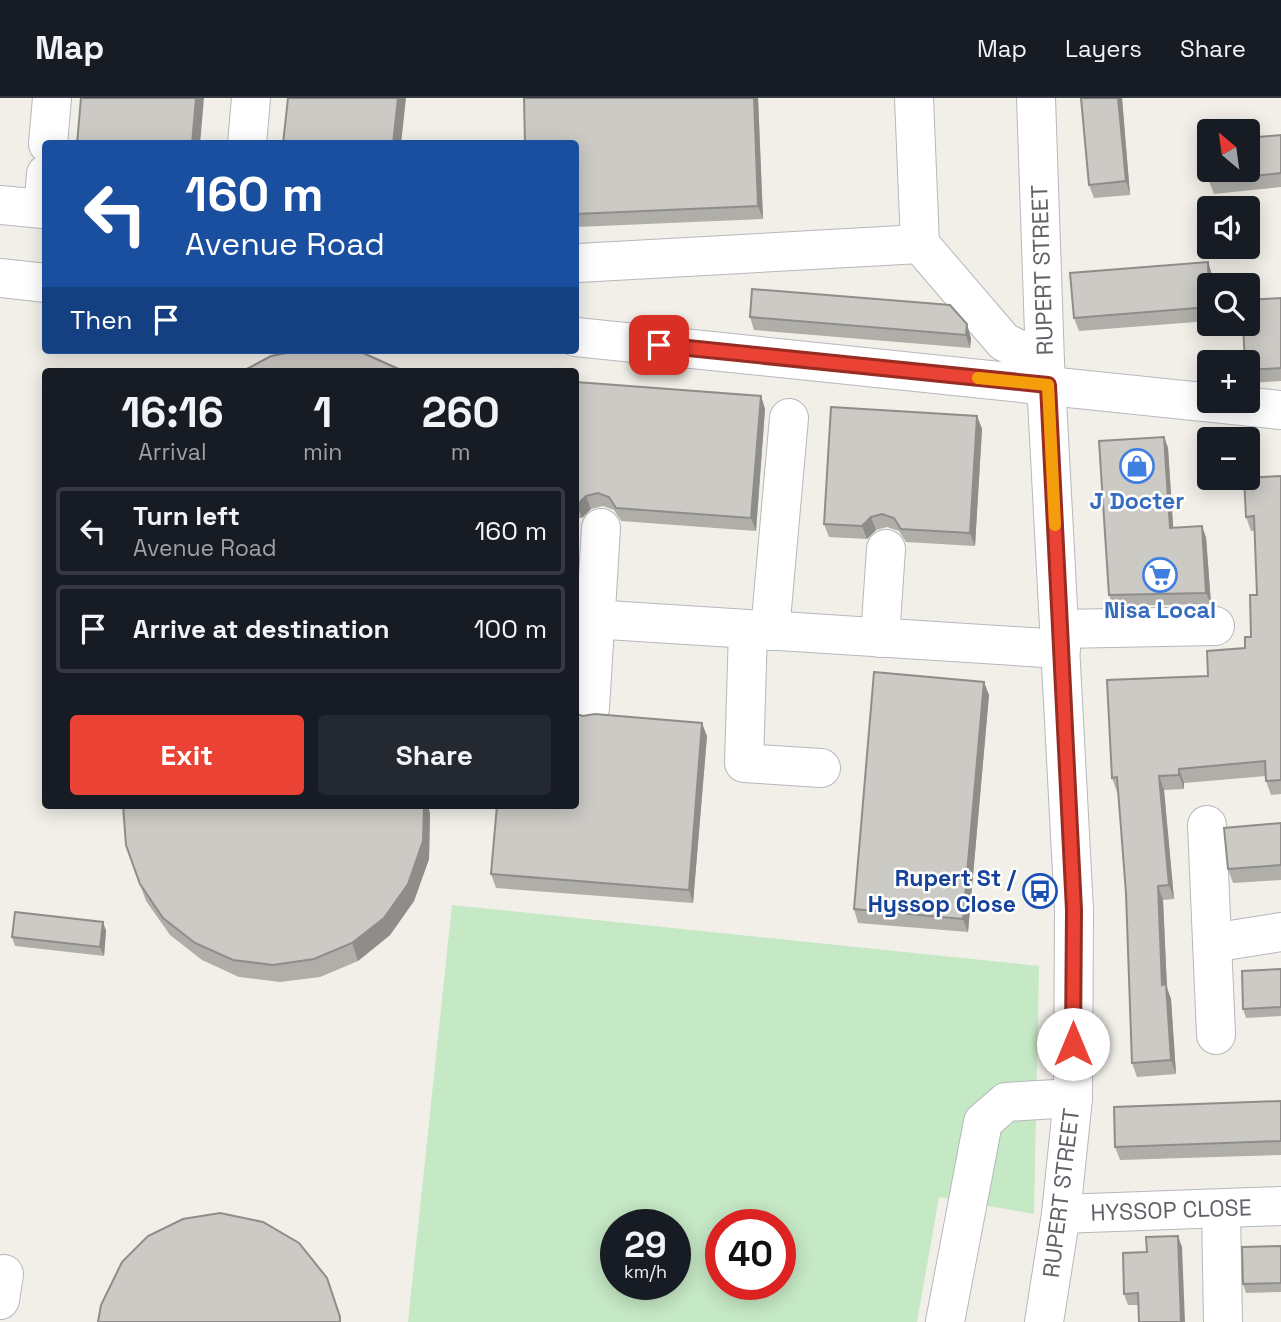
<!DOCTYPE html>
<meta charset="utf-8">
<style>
body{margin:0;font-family:"Space Grotesk",sans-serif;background:#242831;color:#f1f3f6;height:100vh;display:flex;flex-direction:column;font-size:26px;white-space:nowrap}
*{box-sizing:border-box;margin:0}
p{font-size:23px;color:#9ea1a6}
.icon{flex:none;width:38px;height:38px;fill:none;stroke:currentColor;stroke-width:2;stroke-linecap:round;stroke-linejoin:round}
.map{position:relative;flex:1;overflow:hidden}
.panel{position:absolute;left:42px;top:270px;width:537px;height:441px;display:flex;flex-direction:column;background:#171b24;border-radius:7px;box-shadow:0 4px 18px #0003}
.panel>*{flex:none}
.top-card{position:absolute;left:42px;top:42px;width:537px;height:214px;border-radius:7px;box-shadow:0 4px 18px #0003;background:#1a4fa0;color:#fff;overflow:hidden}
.needle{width:46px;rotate:331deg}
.buttons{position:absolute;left:1197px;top:21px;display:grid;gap:14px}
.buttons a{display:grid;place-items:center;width:63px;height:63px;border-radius:7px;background:#171b24;box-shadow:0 4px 18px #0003;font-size:35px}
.speed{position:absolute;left:600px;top:1111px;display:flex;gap:14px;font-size:35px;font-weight:700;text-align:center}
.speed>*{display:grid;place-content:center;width:91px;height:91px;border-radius:50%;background:#171b24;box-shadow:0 4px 18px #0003;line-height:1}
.speed small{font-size:18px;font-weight:400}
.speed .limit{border:10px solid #d22;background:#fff;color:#111}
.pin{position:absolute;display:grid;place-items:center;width:60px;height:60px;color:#fff;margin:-30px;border-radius:14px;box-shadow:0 4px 10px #0006}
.me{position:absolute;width:77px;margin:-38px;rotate:0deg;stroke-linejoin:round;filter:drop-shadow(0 0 5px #0008)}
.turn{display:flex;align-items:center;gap:24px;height:147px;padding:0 28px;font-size:32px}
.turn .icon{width:91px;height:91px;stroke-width:2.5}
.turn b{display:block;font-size:49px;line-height:60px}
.then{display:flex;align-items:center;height:66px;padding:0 28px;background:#0003;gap:14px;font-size:26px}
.eta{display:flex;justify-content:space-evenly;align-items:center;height:119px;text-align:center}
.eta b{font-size:42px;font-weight:700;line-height:49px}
.button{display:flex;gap:14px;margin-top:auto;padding:14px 28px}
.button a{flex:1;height:80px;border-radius:7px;background:#ea4335;color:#fff;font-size:28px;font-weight:700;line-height:80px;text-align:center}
.button a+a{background:#242831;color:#f1f3f6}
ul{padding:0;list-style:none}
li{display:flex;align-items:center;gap:21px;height:88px;margin:0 14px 10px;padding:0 14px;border:4px solid #363941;border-radius:7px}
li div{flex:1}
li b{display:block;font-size:26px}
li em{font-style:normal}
header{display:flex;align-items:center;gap:42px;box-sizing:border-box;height:98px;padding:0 35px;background:#171b24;border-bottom:2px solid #363941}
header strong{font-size:33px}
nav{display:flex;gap:38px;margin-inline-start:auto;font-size:24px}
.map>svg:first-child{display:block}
.green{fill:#c5e8c5;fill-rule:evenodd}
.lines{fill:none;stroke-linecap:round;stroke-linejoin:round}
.minor-casing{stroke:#b5b8bc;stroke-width:40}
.minor{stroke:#fff;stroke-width:38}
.wall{fill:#afaea9}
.shaded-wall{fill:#8f8d8a}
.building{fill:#cccac5;stroke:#8f8d8a;stroke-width:2}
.route-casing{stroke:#982c22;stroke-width:18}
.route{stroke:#ea4335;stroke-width:12}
.slow{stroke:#f59e0b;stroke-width:12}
.labels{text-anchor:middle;stroke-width:5;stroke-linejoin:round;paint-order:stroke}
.street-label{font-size:23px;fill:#5f6368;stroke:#fff}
.shop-label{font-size:23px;font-weight:bold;fill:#366cbe;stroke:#fff}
.transit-label{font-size:23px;font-weight:bold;fill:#164399;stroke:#fff;text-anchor:end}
</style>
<header>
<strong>Map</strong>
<nav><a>Map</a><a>Layers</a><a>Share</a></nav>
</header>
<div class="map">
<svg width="1281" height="1224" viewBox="0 0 1281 1224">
<rect width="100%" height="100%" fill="#f1efe8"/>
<!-- green -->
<path class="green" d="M452 807 1039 868 1034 1116 939 1099 917 1224H408ZM616 1127H676V1186H616ZM721 1127H780V1186H721Z"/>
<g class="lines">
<!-- minor casing -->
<g class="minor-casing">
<g id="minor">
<polyline points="914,0 920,146 1004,244 1045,264"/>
<polyline points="1036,0 1045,264 1074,812 1073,1000 1061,1116 1044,1224"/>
<polyline points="48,46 52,0"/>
<polyline points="247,46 251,0"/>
<polyline points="0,107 43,111 46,76"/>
<polyline points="578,165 920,146"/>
<polyline points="0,180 46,185"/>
<polyline points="576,239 1281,312"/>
<polyline points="576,520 1061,551"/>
<polyline points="1060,531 1215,528"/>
<polyline points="748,532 744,665 821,670"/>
<polyline points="770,533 789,320"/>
<polyline points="880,540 886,451"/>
<polyline points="590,610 601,430"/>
<polyline points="1207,727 1216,937"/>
<polyline points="1212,845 1281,834"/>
<polyline points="1221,1112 1223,1224"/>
<polyline points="1061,1116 1281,1108"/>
<polyline points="0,1202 4,1176"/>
<polyline points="945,1224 983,1024 1006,1004 1073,1000"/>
</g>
</g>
<!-- minor -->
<use href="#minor" class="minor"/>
</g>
<!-- wall -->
<g class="wall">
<polygon points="758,0 763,121 576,129 576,46"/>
<polygon points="1122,0 1130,97 1094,100 1089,87"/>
<polygon points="1281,37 1281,89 1214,96 1209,83"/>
<polygon points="1208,164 1212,177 1209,187 1209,223 1079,233 1074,220"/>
<polygon points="1281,200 1281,283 1251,285 1248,277 1248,264"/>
<polygon points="950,207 971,240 970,250 754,232 750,219"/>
<polygon points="576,284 761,298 765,311 756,433 621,423 614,412 603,408 591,411 582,420 576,420"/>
<polygon points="977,318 982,331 975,448 906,444 899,433 887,429 876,432 867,441 829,439 824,426"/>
<polygon points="1164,339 1168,350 1173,430 1206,439 1211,506 1113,508 1109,497"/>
<polygon points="1281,378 1281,696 1271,697 1266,683 1266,678 1184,685 1184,691 1164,692 1174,801 1163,802 1167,890 1171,901 1176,976 1137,979 1132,965 1126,795 1118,694 1117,694 1112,680 1208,578 1245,550 1251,539 1257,497 1255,433 1251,433 1246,419"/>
<polygon points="989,597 968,834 858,825 854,811"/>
<polygon points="583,618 707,638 693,805 496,790 491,776"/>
<polygon points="123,707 428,707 430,716 429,761 414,803 390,837 358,863 320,879 280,884 239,879 202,862 170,837 146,803 126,747"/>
<polygon points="1281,725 1281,782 1233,785 1228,771"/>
<polygon points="103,824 106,833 104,858 15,848 12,839"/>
<polygon points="1281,871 1281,918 1246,920 1243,911"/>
<polygon points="1281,1003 1281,1057 1120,1062 1115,1049"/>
<polygon points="1281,1148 1281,1194 1246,1195 1243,1186"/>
<polygon points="1182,1149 1138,1207 1128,1207 1124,1196 1147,1154"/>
</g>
<!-- shaded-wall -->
<g class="shaded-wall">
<polygon points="196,0 204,0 200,46 192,46"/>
<polygon points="398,0 406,0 401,46 393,46"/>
<polygon points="754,0 758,0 763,121 758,108"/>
<polygon points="1118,0 1122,0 1130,97 1126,83"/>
<polygon points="1208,164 1212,177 1213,187 1209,187"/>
<polygon points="967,226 971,240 970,250 966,237"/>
<polygon points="761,298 765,311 756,433 751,420"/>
<polygon points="977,318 982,331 975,448 970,435"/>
<polygon points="1164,339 1168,350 1174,442 1170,430"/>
<polygon points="586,398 591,411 582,420 577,407"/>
<polygon points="871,419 876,432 867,441 862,428"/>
<polygon points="1202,428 1206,439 1211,506 1206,495"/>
<polygon points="984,584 989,597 968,834 963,821"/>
<polygon points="702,625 707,638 693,805 689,792"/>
<polygon points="1179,671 1184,685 1184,691 1179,677"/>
<polygon points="1159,678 1164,692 1174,801 1169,787"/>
<polygon points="424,707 428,707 430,716 429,761 414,803 390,837 358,863 352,845"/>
<polygon points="1158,788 1163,802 1167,890 1171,901 1176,976 1171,962 1162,887"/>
<polygon points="103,824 106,833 104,858 100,849"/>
<polygon points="1178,1138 1182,1149 1185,1224 1181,1224"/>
</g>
<!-- building -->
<g class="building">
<polygon points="81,0 196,0 192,46 77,46"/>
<polygon points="288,0 398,0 393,46 283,46"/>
<polygon points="524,0 754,0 758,108 576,116 576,46 525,46"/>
<polygon points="1081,0 1118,0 1126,83 1089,87"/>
<polygon points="1281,37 1281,75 1209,83 1205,45 1209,45 1209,72 1248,72 1248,40"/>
<polygon points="1208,164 1209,209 1074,220 1070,175"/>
<polygon points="752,191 950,207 967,226 966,237 750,219"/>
<polygon points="1281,200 1281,270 1248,272 1248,264 1245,264 1243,226 1248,226 1248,202"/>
<polygon points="302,252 339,252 361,254 403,273 243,273 271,258"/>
<polygon points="576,284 761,298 751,420 616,410 609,399 598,395 586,398 577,407 576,407"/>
<polygon points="831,309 977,318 970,435 901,431 894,420 882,416 871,419 862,428 824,426"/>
<polygon points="1164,339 1170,430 1202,428 1206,495 1109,497 1099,343"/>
<polygon points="1281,378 1281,682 1266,683 1265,663 1179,671 1179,677 1159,678 1169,787 1158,788 1162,887 1166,886 1171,962 1132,965 1126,795 1117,679 1112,680 1107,582 1208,578 1207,553 1245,550 1245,539 1251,539 1250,497 1257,497 1254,418 1246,419 1244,380"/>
<polygon points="874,574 984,584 963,821 854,811"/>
<polygon points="576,616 583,618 595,616 702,625 689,792 491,776 497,707 576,707"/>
<polygon points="123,707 424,707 423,743 408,786 384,820 352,845 314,861 273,867 233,862 195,845 163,820 140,786 126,747"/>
<polygon points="1281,725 1281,767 1228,771 1224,730"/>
<polygon points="15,814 103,824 100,849 12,839"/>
<polygon points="1281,871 1281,909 1243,911 1242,873"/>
<polygon points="1281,1003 1281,1043 1115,1049 1114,1009"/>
<polygon points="220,1115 263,1124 299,1145 327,1180 340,1219 340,1224 98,1224 101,1207 122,1164 148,1138 183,1121"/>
<polygon points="1178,1138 1181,1224 1139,1224 1138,1195 1124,1196 1123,1155 1147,1154 1146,1139"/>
<polygon points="1281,1148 1281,1185 1243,1186 1242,1149"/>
</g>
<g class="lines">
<!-- route casing -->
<g class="route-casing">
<polyline id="route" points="659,247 1048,287 1074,812 1073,946"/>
</g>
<!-- route -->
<use href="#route" class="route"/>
<!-- slow -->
<polyline class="slow" points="978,280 1048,287 1055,427"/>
</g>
<!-- icons -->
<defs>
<g id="shop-ring" transform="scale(1.75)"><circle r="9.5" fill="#fff" stroke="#3f7fe0" stroke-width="1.5"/><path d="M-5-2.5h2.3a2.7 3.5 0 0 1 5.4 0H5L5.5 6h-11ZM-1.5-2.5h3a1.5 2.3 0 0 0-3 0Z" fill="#3f7fe0"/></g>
<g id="supermarket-ring" transform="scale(1.75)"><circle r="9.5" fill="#fff" stroke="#3f7fe0" stroke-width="1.5"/><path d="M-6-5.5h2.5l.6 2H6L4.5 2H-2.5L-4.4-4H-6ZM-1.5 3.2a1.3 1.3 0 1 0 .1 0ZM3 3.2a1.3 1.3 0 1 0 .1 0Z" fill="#3f7fe0"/></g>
<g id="bus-ring" transform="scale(1.75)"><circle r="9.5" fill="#fff" stroke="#1a4fb4" stroke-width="1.5"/><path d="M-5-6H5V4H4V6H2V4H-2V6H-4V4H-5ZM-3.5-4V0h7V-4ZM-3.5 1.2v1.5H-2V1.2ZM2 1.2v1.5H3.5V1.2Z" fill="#1a4fb4"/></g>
</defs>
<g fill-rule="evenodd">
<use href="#shop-ring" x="1137" y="368"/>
<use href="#supermarket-ring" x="1160" y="477"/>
<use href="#bus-ring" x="1040" y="793"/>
</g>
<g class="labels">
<!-- street labels -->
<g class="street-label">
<text transform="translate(1042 172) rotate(-92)" y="8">RUPERT STREET</text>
<text transform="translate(1061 1095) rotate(-83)" y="8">RUPERT STREET</text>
<text transform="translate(1171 1112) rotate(-2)" y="8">HYSSOP CLOSE</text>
</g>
<!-- shop labels -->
<g class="shop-label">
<text x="1137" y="411">J Docter</text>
<text x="1160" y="520">Nisa Local</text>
</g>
<!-- transit labels -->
<g class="transit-label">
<text x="1016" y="788">Rupert St /<tspan x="1016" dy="26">Hyssop Close</tspan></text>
</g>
</g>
</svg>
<div class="buttons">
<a><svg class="needle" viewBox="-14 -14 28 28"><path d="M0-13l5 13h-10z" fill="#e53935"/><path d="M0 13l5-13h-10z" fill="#9ea1a6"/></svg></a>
<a><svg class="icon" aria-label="sound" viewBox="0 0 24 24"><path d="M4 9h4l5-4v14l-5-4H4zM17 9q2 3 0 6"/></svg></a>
<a><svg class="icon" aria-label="search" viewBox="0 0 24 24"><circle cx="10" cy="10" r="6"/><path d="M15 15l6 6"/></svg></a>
<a>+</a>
<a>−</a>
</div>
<div class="speed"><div>29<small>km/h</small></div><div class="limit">40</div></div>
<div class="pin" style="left:659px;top:247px;background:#d93025"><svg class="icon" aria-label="arrive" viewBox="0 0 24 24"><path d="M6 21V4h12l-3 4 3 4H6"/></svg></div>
<svg class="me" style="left:1073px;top:946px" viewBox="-20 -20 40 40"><circle r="19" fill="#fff"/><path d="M0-13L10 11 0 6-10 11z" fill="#ea4335"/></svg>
<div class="top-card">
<div class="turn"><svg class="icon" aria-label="left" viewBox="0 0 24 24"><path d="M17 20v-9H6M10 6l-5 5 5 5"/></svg><div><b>160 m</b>Avenue Road</div></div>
<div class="then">Then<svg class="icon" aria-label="arrive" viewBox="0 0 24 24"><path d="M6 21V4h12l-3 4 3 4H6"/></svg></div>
</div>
<section class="panel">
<div class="eta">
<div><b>16:16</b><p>Arrival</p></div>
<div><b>1</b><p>min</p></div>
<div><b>260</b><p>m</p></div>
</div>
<ul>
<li><svg class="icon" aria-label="left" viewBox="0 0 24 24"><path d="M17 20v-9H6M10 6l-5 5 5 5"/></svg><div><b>Turn left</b><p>Avenue Road</p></div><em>160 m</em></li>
<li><svg class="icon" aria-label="arrive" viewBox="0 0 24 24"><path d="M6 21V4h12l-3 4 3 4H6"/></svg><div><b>Arrive at destination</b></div><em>100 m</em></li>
</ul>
<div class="button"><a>Exit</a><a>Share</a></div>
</section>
</div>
